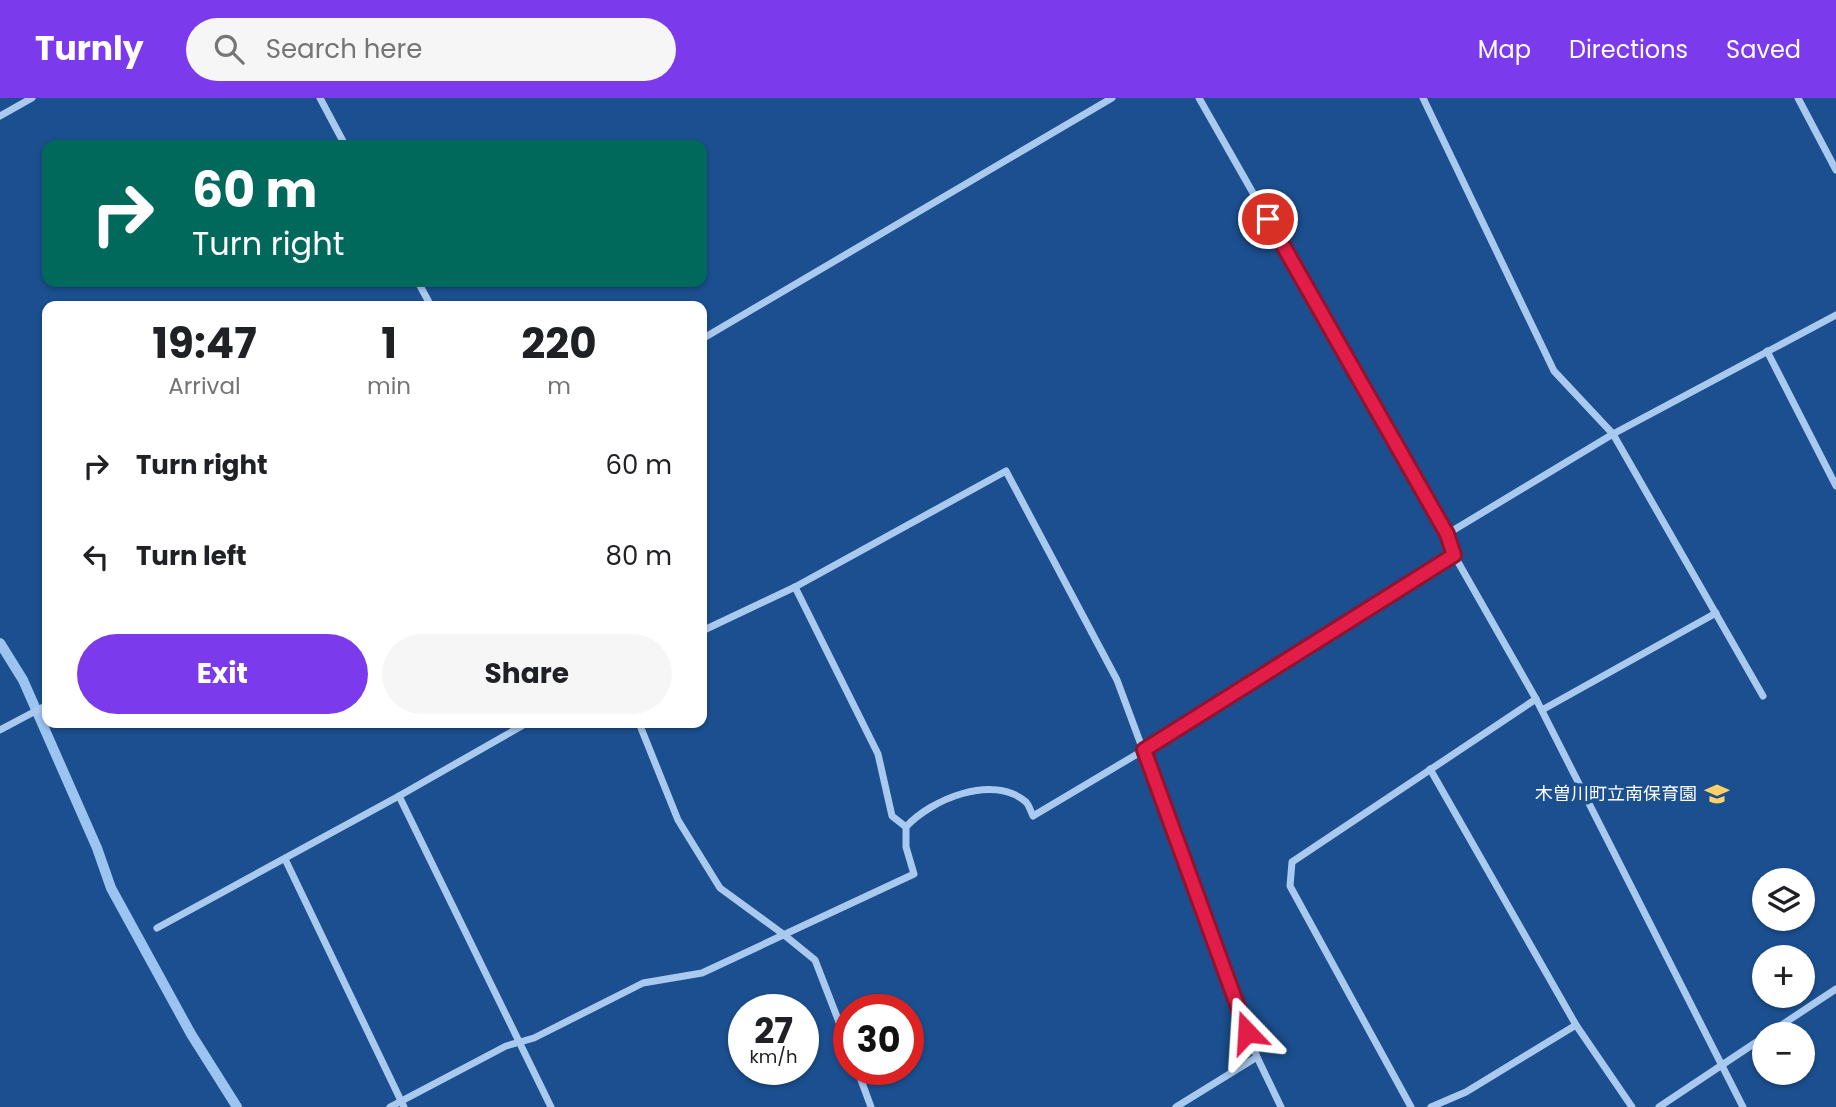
<!DOCTYPE html>
<meta charset="utf-8">
<style>
body{margin:0;font-family:Poppins,"Noto Sans JP",sans-serif;background:#f6f6f6;color:#202124;height:100vh;display:flex;flex-direction:column;font-size:26px;white-space:nowrap}
*{box-sizing:border-box;margin:0}
p{font-size:23px;color:#757577}
.icon{flex:none;width:38px;height:38px;fill:none;stroke:currentColor;stroke-width:2;stroke-linecap:round;stroke-linejoin:round}
.map{position:relative;flex:1;overflow:hidden}
.side{position:absolute;left:42px;top:203px;width:665px;height:427px;display:flex;flex-direction:column;background:#fff;border-radius:14px;box-shadow:0 2px 5px #0004}
.side>*{flex:none}
.banner{position:absolute;left:42px;top:42px;width:665px;height:147px;border-radius:14px;box-shadow:0 2px 5px #0004;background:#00695c;color:#fff;overflow:hidden}
.tools{position:absolute;left:1752px;top:770px;display:grid;gap:14px}
.tools a{display:grid;place-items:center;width:63px;height:63px;border-radius:50%;background:#fff;box-shadow:0 2px 5px #0004;font-size:35px}
.speed{position:absolute;left:728px;top:896px;display:flex;gap:14px;font-size:35px;font-weight:700;text-align:center}
.speed>*{display:grid;place-content:center;width:91px;height:91px;border-radius:50%;background:#fff;box-shadow:0 2px 5px #0004;line-height:1}
.speed small{font-size:18px;font-weight:400}
.speed .limit{border:10px solid #d22;background:#fff;color:#111}
.pin{position:absolute;display:grid;place-items:center;width:60px;height:60px;color:#fff;margin:-30px;border:4px solid #fff;border-radius:50%;box-shadow:0 2px 7px #0007}
.me{position:absolute;width:77px;margin:-38px;rotate:340deg;stroke-linejoin:round;filter:drop-shadow(0 0 5px #0008)}
.turn{display:flex;align-items:center;gap:24px;height:147px;padding:0 35px;font-size:32px}
.turn .icon{width:91px;height:91px;stroke-width:2.5}
.turn b{display:block;font-size:49px;line-height:60px}
.eta{display:flex;justify-content:space-evenly;align-items:center;height:119px;text-align:center}
.eta b{font-size:42px;font-weight:700;line-height:49px}
.primary-button{display:flex;gap:14px;margin-top:auto;padding:14px 35px}
.primary-button a{flex:1;height:80px;border-radius:42px;background:#7c3aed;color:#fff;font-size:28px;font-weight:700;line-height:80px;text-align:center}
.primary-button a+a{background:#f6f6f6;color:#202124}
ul{padding:0;list-style:none}
li{display:flex;align-items:center;gap:21px;height:91px;padding:0 35px}
li div{flex:1}
li b{display:block;font-size:26px}
li em{font-style:normal}
header{display:flex;align-items:center;gap:42px;box-sizing:border-box;height:98px;padding:0 35px;background:#7c3aed;color:#fff}
header strong{font-size:33px}
nav{display:flex;gap:38px;margin-inline-start:auto;font-size:24px}
.search{width:490px;height:63px;background:#f6f6f6;display:flex;align-items:center;gap:18px;box-sizing:border-box;padding:0 24px;border-radius:38px;color:#757577;font-size:26px}
.map>svg:first-child{display:block}
.lines{fill:none;stroke-linecap:round;stroke-linejoin:round}
.stream{stroke:#9cc4f0;stroke-width:10}
.minor{stroke:#a9c9ee;stroke-width:7}
.route-casing{stroke:#92132f;stroke-width:18}
.route{stroke:#e11d48;stroke-width:12}
.labels{text-anchor:middle;stroke-width:7;stroke-linejoin:round;paint-order:stroke}
.poi-label{font-size:18px;fill:#fff;stroke:#1b4f8f;text-anchor:end}
</style>
<header>
<strong>Turnly</strong>
<div class="search"><svg class="icon" aria-label="search" viewBox="0 0 24 24"><circle cx="10" cy="10" r="6"/><path d="M15 15l6 6"/></svg>Search here</div>
<nav><a>Map</a><a>Directions</a><a>Saved</a></nav>
</header>
<div class="map">
<svg width="1836" height="1009" viewBox="0 0 1836 1009">
<rect width="100%" height="100%" fill="#1b4f8f"/>
<g class="lines">
<!-- stream -->
<polyline class="stream" points="0,545 23,582 97,750 111,790 191,936 237,1009"/>
<!-- minor -->
<g class="minor">
<polyline points="320,0 345,47"/>
<polyline points="1199,0 1447,436 1454,457 1536,601 1743,1009"/>
<polyline points="1423,0 1554,273 1613,336 1763,598"/>
<polyline points="1798,0 1836,72"/>
<polyline points="0,18 32,0"/>
<polyline points="418,184 431,208"/>
<polyline points="702,241 1112,0"/>
<polyline points="1767,253 1836,388"/>
<polyline points="1447,436 1613,336 1836,217"/>
<polyline points="795,489 878,656 892,718 906,729"/>
<polyline points="702,533 795,489 1006,373 1117,582 1257,959 1281,1009"/>
<polyline points="1542,612 1716,515"/>
<polyline points="639,625 678,722 720,790 783,836 815,862 849,950"/>
<polyline points="0,632 47,607"/>
<polyline points="1430,671 1576,927 1632,1009"/>
<polyline points="399,698 551,1009"/>
<polyline points="285,761 404,1009"/>
<polyline points="157,830 399,698 527,625"/>
<polyline points="1768,936 1836,891"/>
<polyline points="857,971 871,1009"/>
<path d="M390 1009 506 948 534 940 643 885 702 875 914 776 906 749V729C930 702 993 675 1026 704 1029 707 1031 714 1033 718L1144 652 1454 457"/>
<polyline points="1176,1009 1257,959"/>
<polyline points="1411,1009 1290,788 1292,764 1536,601"/>
<polyline points="1431,1009 1466,994 1576,927"/>
<polyline points="1659,1009 1764,939"/>
</g>
</g>
<g class="lines">
<!-- route casing -->
<g class="route-casing">
<polyline id="route" points="1247,934 1144,652 1454,457 1447,436 1268,121"/>
</g>
<!-- route -->
<use href="#route" class="route"/>
</g>
<!-- icons -->
<defs>
<g id="school-bare" transform="scale(1.89)"><path d="M0-5L7-2L0 1L-7-2ZM-4 1L0 2.5L4 1V4Q0 6-4 4Z" fill="#ffd166" stroke="#1b4f8f" stroke-width="2.5" paint-order="stroke"/></g>
</defs>
<g fill-rule="evenodd">
<use href="#school-bare" x="1717" y="696"/>
</g>
<g class="labels">
<!-- poi labels -->
<g class="poi-label">
<text x="1697" y="702">木曽川町立南保育園</text>
</g>
</g>
</svg>
<div class="tools">
<a><svg class="icon" aria-label="layers" viewBox="0 0 24 24"><path d="M12 4l9 5-9 5-9-5zM3 14l9 5 9-5"/></svg></a>
<a>+</a>
<a>−</a>
</div>
<div class="speed"><div>27<small>km/h</small></div><div class="limit">30</div></div>
<div class="pin" style="left:1268px;top:121px;background:#d93025"><svg class="icon" aria-label="arrive" viewBox="0 0 24 24"><path d="M6 21V4h12l-3 4 3 4H6"/></svg></div>
<svg class="me" style="left:1247px;top:934px" viewBox="-20 -20 40 40"><path d="M0-17L14 15 0 8-14 15z" fill="#e11d48" stroke="#fff" stroke-width="4"/></svg>
<div class="banner">
<div class="turn"><svg class="icon" aria-label="right" viewBox="0 0 24 24"><path d="M7 20v-9h11M14 6l5 5-5 5"/></svg><div><b>60 m</b>Turn right</div></div>
</div>
<section class="side">
<div class="eta">
<div><b>19:47</b><p>Arrival</p></div>
<div><b>1</b><p>min</p></div>
<div><b>220</b><p>m</p></div>
</div>
<ul>
<li><svg class="icon" aria-label="right" viewBox="0 0 24 24"><path d="M7 20v-9h11M14 6l5 5-5 5"/></svg><div><b>Turn right</b></div><em>60 m</em></li>
<li><svg class="icon" aria-label="left" viewBox="0 0 24 24"><path d="M17 20v-9H6M10 6l-5 5 5 5"/></svg><div><b>Turn left</b></div><em>80 m</em></li>
</ul>
<div class="primary-button"><a>Exit</a><a>Share</a></div>
</section>
</div>
